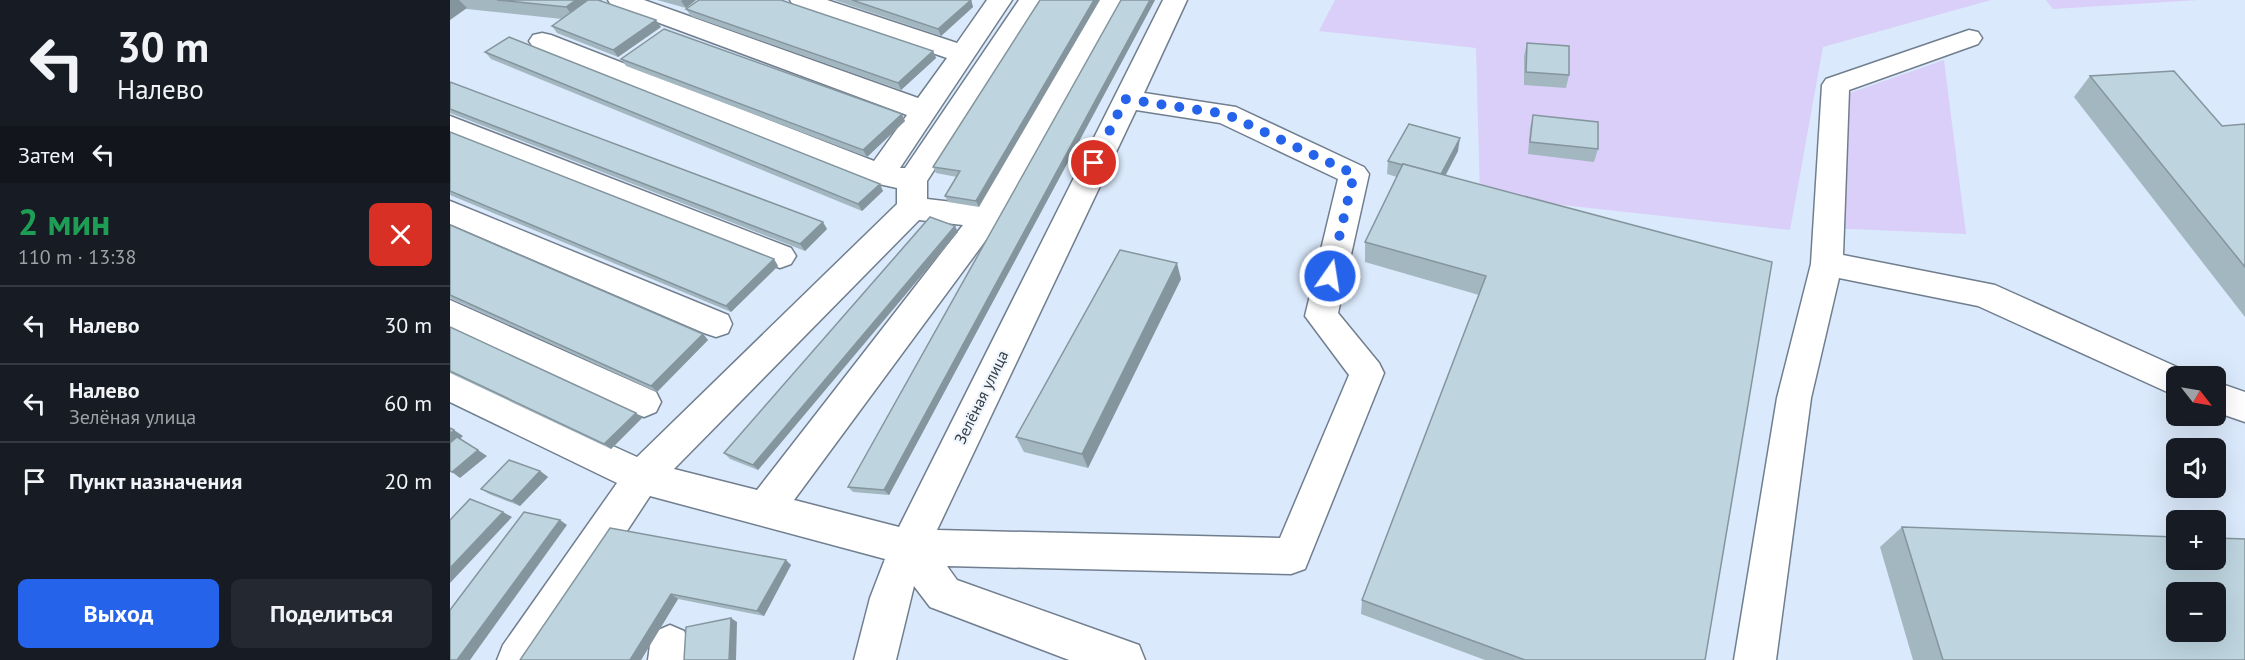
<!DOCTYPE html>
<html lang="ru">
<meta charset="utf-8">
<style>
body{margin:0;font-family:"PT Sans",sans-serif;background:#242831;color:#f1f3f6;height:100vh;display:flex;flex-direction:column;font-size:22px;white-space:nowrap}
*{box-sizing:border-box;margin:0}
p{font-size:20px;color:#9ea1a6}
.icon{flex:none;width:33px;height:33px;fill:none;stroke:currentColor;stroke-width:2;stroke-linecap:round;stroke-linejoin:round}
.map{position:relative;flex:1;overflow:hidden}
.side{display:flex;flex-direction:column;background:#171b24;width:450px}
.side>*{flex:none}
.hud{background:#171b24;color:#f1f3f6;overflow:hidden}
.needle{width:39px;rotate:121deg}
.tools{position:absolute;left:1716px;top:366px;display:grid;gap:12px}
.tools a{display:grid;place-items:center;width:60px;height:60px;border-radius:9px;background:#171b24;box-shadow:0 6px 24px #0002;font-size:30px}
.pin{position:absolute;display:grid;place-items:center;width:51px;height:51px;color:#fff;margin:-26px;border:3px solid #fff;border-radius:50%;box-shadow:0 2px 6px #0007}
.me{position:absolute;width:66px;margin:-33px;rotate:13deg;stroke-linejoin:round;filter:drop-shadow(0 0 4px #0008)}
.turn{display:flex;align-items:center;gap:21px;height:126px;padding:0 18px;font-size:27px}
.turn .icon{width:78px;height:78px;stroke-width:2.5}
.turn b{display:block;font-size:42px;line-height:51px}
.then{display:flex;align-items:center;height:57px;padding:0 18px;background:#0003;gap:12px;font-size:22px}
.round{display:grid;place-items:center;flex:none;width:63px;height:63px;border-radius:9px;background:#242831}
.summary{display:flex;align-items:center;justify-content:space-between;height:102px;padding:0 18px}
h1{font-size:36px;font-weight:700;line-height:45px;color:#1e9e55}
.cta{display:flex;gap:12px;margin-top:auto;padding:12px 18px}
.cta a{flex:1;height:69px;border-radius:9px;background:#2563eb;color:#fff;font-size:24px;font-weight:700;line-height:69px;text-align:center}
.cta a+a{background:#242831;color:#f1f3f6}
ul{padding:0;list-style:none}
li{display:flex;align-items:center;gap:18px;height:78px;padding:0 18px;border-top:2px solid #363941}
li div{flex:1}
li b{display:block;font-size:22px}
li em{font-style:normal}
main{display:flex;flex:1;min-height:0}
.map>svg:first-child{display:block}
.green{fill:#d9cff9}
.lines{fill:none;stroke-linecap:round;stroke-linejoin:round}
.minor-casing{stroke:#707e8e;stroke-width:3}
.minor{fill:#fff;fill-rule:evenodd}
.wall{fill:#a3b7c1}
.shaded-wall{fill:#85959d}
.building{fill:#bed5e0;stroke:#85959d;stroke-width:1.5;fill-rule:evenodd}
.route{stroke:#2563eb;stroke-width:10;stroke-dasharray:0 18}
.labels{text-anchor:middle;stroke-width:4.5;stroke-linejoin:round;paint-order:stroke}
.street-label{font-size:16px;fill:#363c43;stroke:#eff5fc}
</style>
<main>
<section class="side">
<div class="hud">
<div class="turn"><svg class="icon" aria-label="left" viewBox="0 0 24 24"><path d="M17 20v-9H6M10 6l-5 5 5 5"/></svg><div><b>30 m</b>Налево</div></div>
<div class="then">Затем<svg class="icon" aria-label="left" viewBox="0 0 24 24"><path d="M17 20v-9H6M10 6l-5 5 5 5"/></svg></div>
</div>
<div class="summary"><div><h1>2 мин</h1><p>110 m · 13:38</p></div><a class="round" style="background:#d93025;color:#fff"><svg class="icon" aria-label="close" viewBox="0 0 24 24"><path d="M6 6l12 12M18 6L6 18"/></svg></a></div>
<ul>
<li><svg class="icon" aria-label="left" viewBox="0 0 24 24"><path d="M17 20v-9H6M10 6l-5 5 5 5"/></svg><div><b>Налево</b></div><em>30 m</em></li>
<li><svg class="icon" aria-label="left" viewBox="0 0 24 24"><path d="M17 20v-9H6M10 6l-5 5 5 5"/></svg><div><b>Налево</b><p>Зелёная улица</p></div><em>60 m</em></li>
<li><svg class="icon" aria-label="arrive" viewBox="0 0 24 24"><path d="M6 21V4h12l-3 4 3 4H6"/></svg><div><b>Пункт назначения</b></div><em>20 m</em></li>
</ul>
<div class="cta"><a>Выход</a><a>Поделиться</a></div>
</section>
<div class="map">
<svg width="1795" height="660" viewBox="0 0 1795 660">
<rect width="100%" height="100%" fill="#dae9fb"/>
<!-- green -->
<g class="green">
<polygon points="885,0 1541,0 1373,47 1340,230 1030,196 1026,48 869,31"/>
<polygon points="1596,0 1749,0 1603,9"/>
<polygon points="1494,60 1516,234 1378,228 1397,94"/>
</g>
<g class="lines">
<!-- minor casing -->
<g class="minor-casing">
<g id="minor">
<path d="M158 0H194L468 98 497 58 343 5 340 0H377L507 43 537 0H562L450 168H455L569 0H594L477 181V199L528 205 649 0H673L547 225 344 500 449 527 713 0H737L694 93 786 107 914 167 919 174 888 313 929 363 934 373 855 569 841 574 497 566 507 580 689 645 695 660H619L480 607 464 586 446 660H404L420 598 435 559 200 496 92 660H47L53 645 167 483 0 402V372L187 457 447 204V188L420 182 83 47 79 41 83 35 92 33 101 35 424 161 457 115 161 5ZM686 110 770 123 888 179 855 316 899 375 830 538 487 530ZM469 220 513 225 307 490 224 469Z"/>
<polygon points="1519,30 1528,32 1532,38 1528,44 1399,90 1393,255 1545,285 1738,372 1740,376 1726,376 1726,396 1528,306 1389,278 1361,398 1326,660 1284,660 1327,398 1361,264 1372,85 1376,79"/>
<polygon points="0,116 341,248 346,256 341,264 330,268 319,264 0,137"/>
<polygon points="0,201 278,315 282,324 278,333 266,337 254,333 0,224"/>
<polygon points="0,300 206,392 211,402 206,412 194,417 182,412 0,328"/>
<polygon points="1766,382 1795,392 1795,422 1766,412"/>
<polygon points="220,625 234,631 240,645 240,660 198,660 200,645 206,631"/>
</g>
</g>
<!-- minor -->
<use href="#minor" class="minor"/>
</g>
<!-- wall -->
<g class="wall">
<polygon points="0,0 152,0 151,1 211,27 168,57 107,33 102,26 112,19 17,9"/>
<polygon points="207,0 246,0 236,8"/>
<polygon points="384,0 521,0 523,7 491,36"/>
<polygon points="590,0 529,207 498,202 495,196 507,177 486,173 483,167"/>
<polygon points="671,0 705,0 439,495 403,492 398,487"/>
<polygon points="236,9 483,51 486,58 451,90 241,16"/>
<polygon points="1077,43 1119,75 1116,88 1074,85 1074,56"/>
<polygon points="35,52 433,191 412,211 41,59"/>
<polygon points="171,59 455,121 417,157 176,66"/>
<polygon points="1640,76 1772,126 1795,124 1795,317 1624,97"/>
<polygon points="0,82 377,229 355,251 0,113"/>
<polygon points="1083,115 1148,149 1144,162 1078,154 1080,128"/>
<polygon points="0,132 324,259 328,266 281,312 0,195"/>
<polygon points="1008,151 996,175 1255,660 1035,660 911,614 912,600 1029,295 915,262 915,242 947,177 937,174 938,161"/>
<polygon points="0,225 253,334 258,340 207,392 0,298"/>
<polygon points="508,232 308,470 280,459 274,453"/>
<polygon points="731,279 638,468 574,452 566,437"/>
<polygon points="0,327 186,413 192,418 161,449 0,373"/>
<polygon points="90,471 98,477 70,506 39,494 31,489"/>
<polygon points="1452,527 1795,660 1463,660 1430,547"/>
<polygon points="160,528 341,565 314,616 228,599 191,660"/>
</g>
<!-- shaded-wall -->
<g class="shaded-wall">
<polygon points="0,0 9,0 17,8 0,20"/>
<polygon points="126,0 152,0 126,20 116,7"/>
<polygon points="233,0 246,0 236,8 231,1"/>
<polygon points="521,0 523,7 491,36 488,29"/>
<polygon points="644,0 650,0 529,207 526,201"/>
<polygon points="700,0 705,0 439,495 434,490"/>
<polygon points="206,20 211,27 168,57 163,50"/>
<polygon points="483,51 486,58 451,90 448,83"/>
<polygon points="452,114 455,121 417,157 413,150"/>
<polygon points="1010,138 1008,151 988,189 990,176"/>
<polygon points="430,184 433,191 412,211 408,204"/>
<polygon points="373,222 377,229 355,251 350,244"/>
<polygon points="505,226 508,232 308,470 303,465"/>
<polygon points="324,259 328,266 281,312 276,306"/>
<polygon points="727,263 731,279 638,468 632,454"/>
<polygon points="253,334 258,340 207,392 201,386"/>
<polygon points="186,413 192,418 161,449 154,444"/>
<polygon points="4,430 13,436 0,449 0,434"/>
<polygon points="28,450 37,456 10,478 2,472"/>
<polygon points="90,471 98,477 70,506 62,501"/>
<polygon points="53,512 62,517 0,583 0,568"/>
<polygon points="110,520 117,525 20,660 7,660"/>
<polygon points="336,560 341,565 314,616 307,611"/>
<polygon points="221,594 228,599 191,660 180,660"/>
<polygon points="281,618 287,622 286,660 279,660"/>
</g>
<!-- building -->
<g class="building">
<polygon points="47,0 126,0 116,7"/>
<polygon points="138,0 148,0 206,20 163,50 102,26"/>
<polygon points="249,0 331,0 483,51 448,83 236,9"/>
<polygon points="402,0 521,0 488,29"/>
<polygon points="590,0 644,0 526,201 495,196 510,171 483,167"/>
<polygon points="671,0 700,0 434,490 398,487"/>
<polygon points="214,29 452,114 413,150 171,59"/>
<polygon points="59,37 430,184 408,204 35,52"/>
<polygon points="1077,43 1119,46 1119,75 1076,72"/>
<polygon points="1724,71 1772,126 1795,124 1795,267 1640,76"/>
<polygon points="0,82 373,222 350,244 0,109"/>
<polygon points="1083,115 1148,122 1148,149 1080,142"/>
<polygon points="959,124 1010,138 991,174 953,164 953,165 938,161"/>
<polygon points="0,132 324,259 276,306 0,191"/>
<polygon points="953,164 1322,262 1255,660 1075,660 912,600 1036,276 915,242"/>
<polygon points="480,217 505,226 303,465 274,453"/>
<polygon points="0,225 253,334 201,386 0,295"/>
<polygon points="670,250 727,263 632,454 566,437"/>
<polygon points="0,327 186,413 154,444 0,371"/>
<polygon points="0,428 4,430 0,434"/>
<polygon points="7,437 28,450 2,472 0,471 0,443"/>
<polygon points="59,460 90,471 62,501 31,489"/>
<polygon points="20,499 53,512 0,568 0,520"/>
<polygon points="74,512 110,520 7,660 0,660 0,610"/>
<path d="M1452 527 1726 537V560H1766V538L1795 539V660H1493ZM1726 592H1766V632H1726Z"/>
<polygon points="160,528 336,560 307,611 221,594 180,660 70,660"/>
<polygon points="281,618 279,660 234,660 236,627"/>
</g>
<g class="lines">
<!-- route -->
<polyline class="route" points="644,163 675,99 776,114 904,174 880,276"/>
</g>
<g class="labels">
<!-- street labels -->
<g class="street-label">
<text transform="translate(531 397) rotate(-64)" y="6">Зелёная улица</text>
</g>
</g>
</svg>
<div class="tools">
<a><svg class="needle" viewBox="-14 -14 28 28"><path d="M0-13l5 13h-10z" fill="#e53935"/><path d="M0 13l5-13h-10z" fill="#9ea1a6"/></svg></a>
<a><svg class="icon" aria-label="sound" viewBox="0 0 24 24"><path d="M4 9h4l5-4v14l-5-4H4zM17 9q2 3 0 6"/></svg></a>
<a>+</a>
<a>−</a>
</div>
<div class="pin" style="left:644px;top:163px;background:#d93025"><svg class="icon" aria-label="arrive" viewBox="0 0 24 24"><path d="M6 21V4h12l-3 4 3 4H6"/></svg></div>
<svg class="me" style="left:880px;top:276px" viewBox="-20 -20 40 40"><circle r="17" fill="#2563eb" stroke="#fff" stroke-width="3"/><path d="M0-11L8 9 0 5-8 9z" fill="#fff"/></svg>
</div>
</main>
